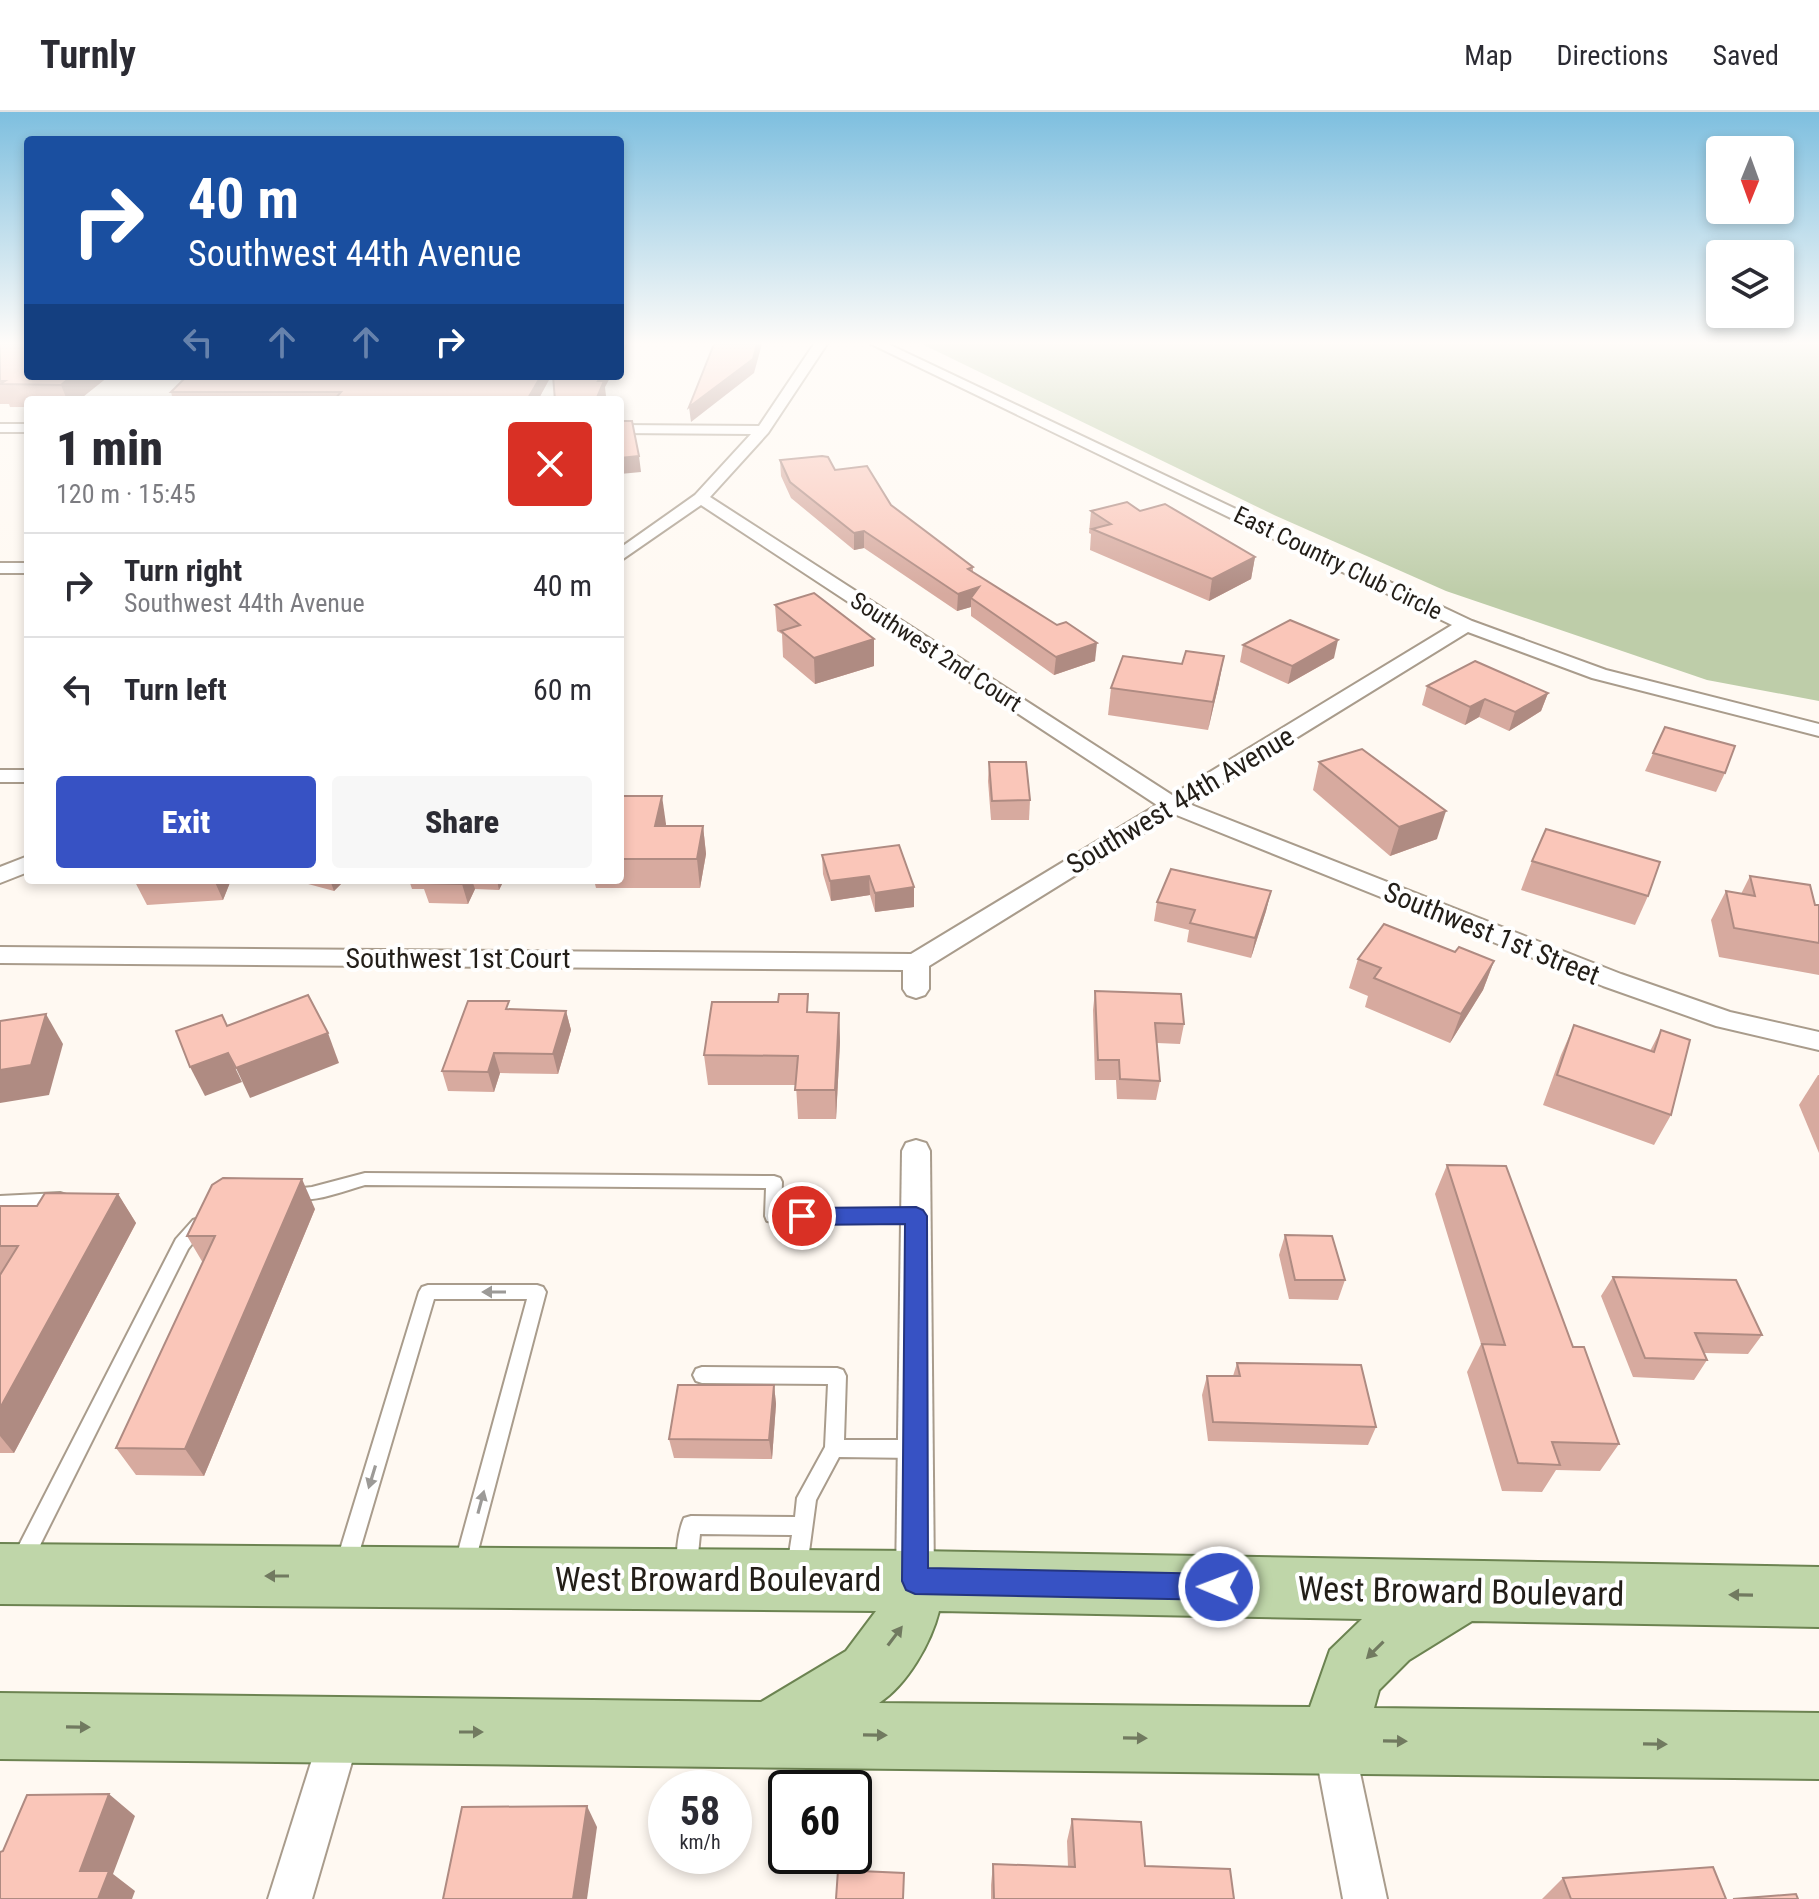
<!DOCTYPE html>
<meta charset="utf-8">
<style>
body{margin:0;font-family:"Roboto Condensed",sans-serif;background:#f7f7f7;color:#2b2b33;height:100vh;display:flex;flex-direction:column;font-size:30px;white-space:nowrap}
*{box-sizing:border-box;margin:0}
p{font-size:26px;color:#7c7c81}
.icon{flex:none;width:44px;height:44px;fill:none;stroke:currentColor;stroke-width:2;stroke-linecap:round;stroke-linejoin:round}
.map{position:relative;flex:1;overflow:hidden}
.sheet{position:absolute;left:24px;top:284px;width:600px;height:488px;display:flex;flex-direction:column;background:#fff;border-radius:8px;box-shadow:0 4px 12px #0003}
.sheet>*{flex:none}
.hud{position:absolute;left:24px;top:24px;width:600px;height:244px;border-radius:8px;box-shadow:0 4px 12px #0003;background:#1a4fa0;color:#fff;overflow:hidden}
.needle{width:52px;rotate:181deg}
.controls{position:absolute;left:1706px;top:24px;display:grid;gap:16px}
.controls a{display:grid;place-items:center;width:88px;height:88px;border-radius:8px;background:#fff;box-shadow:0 4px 12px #0003;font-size:40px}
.speed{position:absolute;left:648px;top:1658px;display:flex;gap:16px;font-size:40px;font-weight:700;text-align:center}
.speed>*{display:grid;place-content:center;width:104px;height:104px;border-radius:50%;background:#fff;box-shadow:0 4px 12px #0003;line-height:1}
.speed small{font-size:20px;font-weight:400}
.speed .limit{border:4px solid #111;border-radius:12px;background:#fff;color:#111}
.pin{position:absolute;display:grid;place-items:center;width:68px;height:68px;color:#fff;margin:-34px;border:4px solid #fff;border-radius:50%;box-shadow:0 2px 8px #0007}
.me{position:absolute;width:88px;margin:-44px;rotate:271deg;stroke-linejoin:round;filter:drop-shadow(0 0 6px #0008)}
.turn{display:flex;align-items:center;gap:28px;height:168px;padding:0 32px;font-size:36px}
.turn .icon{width:104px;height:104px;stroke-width:2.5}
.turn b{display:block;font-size:56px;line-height:68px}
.lanes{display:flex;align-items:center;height:76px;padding:0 32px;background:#0003;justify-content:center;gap:40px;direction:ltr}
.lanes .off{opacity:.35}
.round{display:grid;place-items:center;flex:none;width:84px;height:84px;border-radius:8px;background:#f7f7f7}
.summary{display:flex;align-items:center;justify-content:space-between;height:136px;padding:0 32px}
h1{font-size:48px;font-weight:800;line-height:60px}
.cta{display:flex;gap:16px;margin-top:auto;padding:16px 32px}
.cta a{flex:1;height:92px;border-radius:8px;background:#3752c4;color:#fff;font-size:32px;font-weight:800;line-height:92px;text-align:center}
.cta a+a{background:#f7f7f7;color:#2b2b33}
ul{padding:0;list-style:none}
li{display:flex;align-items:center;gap:24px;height:104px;padding:0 32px;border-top:2px solid #e1e1e2}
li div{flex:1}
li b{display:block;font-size:30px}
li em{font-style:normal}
header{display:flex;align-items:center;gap:48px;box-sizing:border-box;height:112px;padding:0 40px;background:#fff;border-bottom:2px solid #e1e1e2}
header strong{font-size:38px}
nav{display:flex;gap:44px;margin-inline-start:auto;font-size:28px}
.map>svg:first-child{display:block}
.green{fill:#becda9}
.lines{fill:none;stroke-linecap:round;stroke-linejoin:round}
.lane-casing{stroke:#a99c8c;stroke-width:4}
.street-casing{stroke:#a99c8c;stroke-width:4}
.primary-casing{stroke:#6c8351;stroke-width:4}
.lane{fill:#fff;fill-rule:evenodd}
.street{fill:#fff;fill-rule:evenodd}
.primary{fill:#bfd6a9;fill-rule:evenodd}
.wall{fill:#d7aa9f}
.shaded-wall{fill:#af8b82}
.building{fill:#fac6b9;stroke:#af8b82;stroke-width:2}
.oneway{fill:#9c9a97}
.oneway2{fill:#717a60}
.route{fill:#3752c4;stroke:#24357f;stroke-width:2}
.labels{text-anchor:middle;stroke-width:8;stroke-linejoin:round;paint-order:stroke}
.far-street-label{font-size:24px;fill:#231e18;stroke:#fff}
.street-label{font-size:28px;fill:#231e18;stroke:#fff}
.near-street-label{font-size:34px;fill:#231e18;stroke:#fff}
</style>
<header>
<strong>Turnly</strong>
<nav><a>Map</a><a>Directions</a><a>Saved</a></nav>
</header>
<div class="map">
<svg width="1819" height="1787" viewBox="0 0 1819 1787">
<rect width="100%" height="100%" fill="#fff9f2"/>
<!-- green -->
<polygon class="green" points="922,232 1819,232 1819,589 1707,568 1446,479 1274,403"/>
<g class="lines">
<!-- lane casing -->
<g class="lane-casing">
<g id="lane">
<path d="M365 1061 774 1064 780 1066 782 1070 781 1098H916L922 1099 924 1104 922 1109 916 1110H773L767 1109 765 1104 766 1076 365 1073C340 1080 310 1093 284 1086L282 1082 284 1078 312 1075Z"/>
<polygon points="60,1081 66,1083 68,1087 66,1091 9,1095 6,1100 0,1101 0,1084"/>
<polygon points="199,1106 205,1108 207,1113 188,1137 29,1455 22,1458 15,1455 12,1448 15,1441 176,1127 193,1108"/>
<polygon points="428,1173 537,1173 543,1175 546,1180 474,1454 471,1461 464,1464 457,1461 454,1454 527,1187 434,1187 356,1451 353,1458 346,1461 339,1458 336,1451 419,1180 422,1175"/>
<path d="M702 1255 837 1256 843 1258 846 1264 844 1328H915L922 1331 924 1337 922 1343 915 1346 839 1345 816 1388 807 1455 804 1462 797 1465 790 1462 787 1455 792 1423 700 1422 697 1453 694 1460 687 1463 680 1460C674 1446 678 1420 684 1406L691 1404 795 1405 797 1386 825 1335 828 1272 702 1271 696 1269 693 1263 696 1257Z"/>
</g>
</g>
<!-- street casing -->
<g class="street-casing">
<g id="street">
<polygon points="814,232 827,232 768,321 710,385 1172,683 1452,513 871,232 888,232 1472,509 1606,558 1819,612 1819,624 1592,566 1468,520 1189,692 1621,862 1730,900 1819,920 1819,938 1716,914 1603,874 1174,702 929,854 929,877 925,883 916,886 907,883 903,877 903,858 0,851 0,835 911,842 1157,693 701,393 620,449 620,436 695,383 751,322 620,321 620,313 759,314"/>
<rect x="0" y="312" width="28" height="8"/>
<rect x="0" y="451" width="28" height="10"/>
<rect x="0" y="658" width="28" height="12"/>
<polygon points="28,744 28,760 0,771 0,755"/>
<polygon points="916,1028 926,1031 930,1039 934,1469 928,1482 915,1487 902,1482 896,1469 902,1039 906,1031"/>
<polygon points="341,1599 355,1605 361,1619 312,1787 268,1787 321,1619 327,1605"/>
<polygon points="1333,1608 1347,1614 1353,1628 1387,1787 1343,1787 1313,1628 1319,1614"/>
</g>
</g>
<!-- primary casing -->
<g class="primary-casing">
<path id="primary" d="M0 1432 915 1439 1819 1455V1515L1472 1509 1409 1548 1379 1578 1374 1596 1819 1601V1667L0 1647V1581L761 1590 846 1539 876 1499 0 1492ZM939 1499 1362 1507 1330 1538 1310 1595 879 1591C907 1573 931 1531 939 1499Z"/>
</g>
<!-- lane -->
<use href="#lane" class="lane"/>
<!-- street -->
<use href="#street" class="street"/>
<!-- primary -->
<use href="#primary" class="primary"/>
</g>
<!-- wall -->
<g class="wall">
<polygon points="0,232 109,264 79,288 28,288 28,295 10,295 9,292 0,292"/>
<polygon points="187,264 551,264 538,288 173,288 171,280"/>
<polygon points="780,348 835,358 891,393 973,455 973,460 1095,549 1054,563 971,504 971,495 957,499 864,436 854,438 791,386 781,364"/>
<polygon points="1091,399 1140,399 1255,445 1251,467 1209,489 1090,438 1091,422 1089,421"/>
<polygon points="775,493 874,527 874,554 815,572 783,545 782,522 777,519"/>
<polygon points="1243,533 1334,546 1288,572 1240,550"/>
<polygon points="1219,571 1208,618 1108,603 1111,576"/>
<polygon points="1427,574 1548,581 1541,599 1509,619 1479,605 1465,613 1422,593"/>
<polygon points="1665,615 1725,661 1716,680 1645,659"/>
<polygon points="989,650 1030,688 1029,708 991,708 988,669"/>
<polygon points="1319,650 1437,727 1390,744 1313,678"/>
<polygon points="620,684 666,712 666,714 703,714 706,742 700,776 596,776 594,768 620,768"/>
<polygon points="899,733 914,795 875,800 870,783 831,789 823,762 822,743"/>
<polygon points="1532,749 1648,784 1635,813 1521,778"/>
<polygon points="1750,764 1815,793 1819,793 1819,863 1719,845 1711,808 1726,779 1741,782"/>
<polygon points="134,768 231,768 223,788 147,793"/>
<polygon points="296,768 345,768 334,779 297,769"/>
<polygon points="409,768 504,768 499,778 475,777 468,792 429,791 424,777 412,777"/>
<polygon points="1271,779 1266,799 1251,846 1187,830 1189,818 1154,809 1157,790"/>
<polygon points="1358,847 1494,849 1483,878 1450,931 1365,895 1368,884 1349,876"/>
<polygon points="1095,879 1184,912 1180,932 1157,931 1160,969 1156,988 1117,987 1116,968 1095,968 1093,898"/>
<polygon points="511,898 566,899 571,918 558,962 500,961 494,980 448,979 442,959"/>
<polygon points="809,900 839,901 840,930 836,1007 798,1007 796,973 708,973 704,943"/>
<polygon points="1574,913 1650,939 1661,918 1671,1003 1654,1033 1543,993 1561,943"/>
<polygon points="1818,963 1819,963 1819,1041 1799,993"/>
<polygon points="1447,1053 1573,1235 1619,1332 1600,1359 1556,1358 1542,1380 1502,1379 1467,1260 1481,1232 1435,1082"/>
<polygon points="118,1082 136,1111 14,1341 0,1341 0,1094 37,1094"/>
<polygon points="315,1097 204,1364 136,1363 116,1336 203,1151 187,1124"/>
<polygon points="1285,1123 1345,1168 1338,1188 1289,1187 1279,1143"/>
<polygon points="1613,1165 1762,1223 1748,1242 1704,1241 1707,1248 1694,1268 1633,1265 1601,1184"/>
<polygon points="1237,1251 1376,1315 1368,1333 1208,1329 1202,1283 1207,1264 1233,1264"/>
<polygon points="774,1273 776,1292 772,1347 674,1346 669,1327"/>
<polygon points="1072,1707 1145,1754 1234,1787 991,1787 991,1773 993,1752 1068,1755 1067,1729"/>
<polygon points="1563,1766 1726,1787 1542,1787"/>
</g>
<!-- shaded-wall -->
<g class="shaded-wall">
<polygon points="620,232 628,232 620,247"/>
<polygon points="757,232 762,232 754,261 691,310 689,295"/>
<polygon points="72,264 109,264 79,288 67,288 61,273"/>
<polygon points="541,264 551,264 538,288 527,288"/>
<polygon points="601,264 611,264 605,275 606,284 604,288 596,288 598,269"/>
<polygon points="639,344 641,360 620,362 620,346"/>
<polygon points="864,419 864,436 854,438 854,421"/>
<polygon points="1255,445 1251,467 1209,489 1212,467"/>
<polygon points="979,475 971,486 971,495 957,499 958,482"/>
<polygon points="874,527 874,554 815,572 814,546"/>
<polygon points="1338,528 1334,546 1288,572 1292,554"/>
<polygon points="1097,531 1095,549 1054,563 1056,545"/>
<polygon points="1224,544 1219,571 1208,618 1213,590"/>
<polygon points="1548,581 1541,599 1509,619 1515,600"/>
<polygon points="1485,587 1479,605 1465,613 1470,595"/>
<polygon points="662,684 666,712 659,742 655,714"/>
<polygon points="1446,699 1437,727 1390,744 1399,715"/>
<polygon points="703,714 706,742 700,776 697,747"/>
<polygon points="869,764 870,783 831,789 830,769"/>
<polygon points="214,768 231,768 223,788"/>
<polygon points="330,768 345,768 334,779"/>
<polygon points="465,768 472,768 475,777 468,792 462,772"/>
<polygon points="497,768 504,768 499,778"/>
<polygon points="914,775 914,795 875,800 875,781"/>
<polygon points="1271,779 1266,799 1251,846 1255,826"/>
<polygon points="1494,849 1483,878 1450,931 1461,902"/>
<polygon points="566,899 571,918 558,962 553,942"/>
<polygon points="839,901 840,930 836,1007 835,978"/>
<polygon points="46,902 63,932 49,983 0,991 0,958"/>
<polygon points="328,921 339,951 250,986 236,956"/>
<polygon points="228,941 242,970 205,984 190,955"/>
<polygon points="494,941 500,961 494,980 488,960"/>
<polygon points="302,1067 315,1097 204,1364 185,1337"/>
<polygon points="118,1082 136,1111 14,1341 0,1324 0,1296"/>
<polygon points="774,1273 776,1292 772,1347 769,1328"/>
<polygon points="109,1682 135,1704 113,1762 135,1779 132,1787 98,1787 80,1759"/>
<polygon points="587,1694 597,1715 587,1787 573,1787"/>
</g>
<!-- building -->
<g class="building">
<polygon points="0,232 28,232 28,264 72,264 61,273 0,272 5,269 0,269"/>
<polygon points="714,232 757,232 753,247 689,295"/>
<polygon points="187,264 541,264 527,288 463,288 464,285 401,285 399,288 334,288 341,280 171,280"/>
<polygon points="553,264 601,264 598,269 604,269 596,288 555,288"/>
<polygon points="621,309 632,309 639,344 620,346 620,310"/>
<polygon points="822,344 828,345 835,358 867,354 891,393 973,455 968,457 1057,513 1066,510 1097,531 1056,545 971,486 979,475 958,482 864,419 854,421 790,370 780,348"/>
<polygon points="1127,390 1140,399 1165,392 1255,445 1212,467 1092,417 1111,412 1091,399"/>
<polygon points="814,481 874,527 814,546 781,519 800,513 775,493"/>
<polygon points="1290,508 1338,528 1292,554 1243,533"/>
<polygon points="1186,539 1224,544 1213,590 1111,576 1123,544 1182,552"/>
<polygon points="1475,549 1548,581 1515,600 1485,587 1470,595 1427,574"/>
<polygon points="1665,615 1735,634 1725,661 1653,641"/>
<polygon points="1362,637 1446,699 1399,715 1319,650"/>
<polygon points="989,650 1026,650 1030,688 992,689"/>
<polygon points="620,684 662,684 655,714 703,714 697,747 620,747"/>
<polygon points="1546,717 1660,750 1648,784 1532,749"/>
<polygon points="899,733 914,775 875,781 869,764 830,769 822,743"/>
<polygon points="1171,757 1271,779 1255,826 1190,811 1195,798 1157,790"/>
<polygon points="1750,764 1810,773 1815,793 1819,793 1819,831 1734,816 1726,779 1755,784"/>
<polygon points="424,768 465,768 462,772 423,771"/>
<polygon points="1384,812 1455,840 1459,835 1494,849 1461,902 1374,866 1381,856 1358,847"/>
<polygon points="1095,879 1181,882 1184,912 1155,911 1160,969 1120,967 1119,948 1098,948"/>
<polygon points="779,882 808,882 807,900 839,901 835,978 795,978 798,944 704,943 712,890 778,890"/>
<polygon points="308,883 328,921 236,956 228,941 190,955 176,919 222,903 227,914"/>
<polygon points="468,889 509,889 506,897 566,899 553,942 494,941 488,960 442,959"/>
<polygon points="46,902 31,953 0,958 0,909"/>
<polygon points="1574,913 1654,940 1661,918 1690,928 1671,1003 1557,963"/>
<polygon points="1447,1053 1506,1054 1573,1235 1584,1235 1619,1332 1552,1330 1560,1353 1518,1351 1482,1232 1505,1233"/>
<polygon points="223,1066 302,1067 185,1337 116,1336 215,1124 187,1124 212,1073"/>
<polygon points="45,1081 118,1082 0,1296 0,1163 18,1134 0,1134 0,1094 37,1094"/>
<polygon points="1285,1123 1332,1124 1345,1168 1295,1168"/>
<polygon points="1613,1165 1736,1168 1762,1223 1695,1221 1707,1248 1645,1246"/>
<polygon points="1237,1251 1361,1253 1376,1315 1213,1310 1207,1264 1240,1264"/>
<polygon points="678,1273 774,1273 769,1328 669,1327"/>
<polygon points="109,1682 80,1759 109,1759 98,1787 0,1787 0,1740 3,1739 27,1683"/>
<polygon points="587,1694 573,1787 443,1787 462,1695"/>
<polygon points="1072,1707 1141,1710 1145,1754 1230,1757 1234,1787 994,1787 993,1752 1075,1755"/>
<polygon points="1713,1755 1726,1787 1571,1787 1563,1766"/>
<polygon points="838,1758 904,1761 903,1787 836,1787"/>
<polygon points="1796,1782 1798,1787 1733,1787"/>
</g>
<!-- one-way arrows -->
<defs><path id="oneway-solid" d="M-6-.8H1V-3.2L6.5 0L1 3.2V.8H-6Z" transform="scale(2)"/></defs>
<g class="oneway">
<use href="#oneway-solid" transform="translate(494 1180) rotate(-180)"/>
<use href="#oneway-solid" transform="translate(372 1365) rotate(107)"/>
<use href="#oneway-solid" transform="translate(481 1390) rotate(-75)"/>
</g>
<g class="oneway2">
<use href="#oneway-solid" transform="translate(277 1464) rotate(-180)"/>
<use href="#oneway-solid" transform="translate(1741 1483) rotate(-179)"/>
<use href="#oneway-solid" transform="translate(895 1524) rotate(-53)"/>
<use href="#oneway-solid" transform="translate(1375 1538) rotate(135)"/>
<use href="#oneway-solid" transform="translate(78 1615) rotate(1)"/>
<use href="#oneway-solid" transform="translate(471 1620)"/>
<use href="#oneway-solid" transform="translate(875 1623) rotate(1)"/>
<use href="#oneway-solid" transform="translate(1135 1626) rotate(1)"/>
<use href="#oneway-solid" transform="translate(1395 1629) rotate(1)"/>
<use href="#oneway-solid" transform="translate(1655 1632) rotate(1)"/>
</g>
<!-- sky -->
<linearGradient id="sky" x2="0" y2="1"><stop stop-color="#7ebfdf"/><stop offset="0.48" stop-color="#fffcf9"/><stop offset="1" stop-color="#fffcf9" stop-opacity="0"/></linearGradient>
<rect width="1819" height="482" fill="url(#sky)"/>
<!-- route -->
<polygon class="route" points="916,1095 923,1098 927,1104 928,1456 1219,1462 1229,1466 1233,1475 1229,1484 1219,1488 915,1482 906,1478 902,1469 905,1112 802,1113 794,1110 791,1104 794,1098 802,1096"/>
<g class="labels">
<!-- far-street labels -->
<g class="far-street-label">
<text transform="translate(1338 451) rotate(26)" y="8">East Country Club Circle</text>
<text transform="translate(936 540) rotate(33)" y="8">Southwest 2nd Court</text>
</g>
<!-- street labels -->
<g class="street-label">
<text transform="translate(1180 688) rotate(-31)" y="10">Southwest 44th Avenue</text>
<text transform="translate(1492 821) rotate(22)" y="10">Southwest 1st Street</text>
<text x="458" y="856">Southwest 1st Court</text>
</g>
<!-- near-street labels -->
<g class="near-street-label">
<text x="718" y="1479">West Broward Boulevard</text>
<text transform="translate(1461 1479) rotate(1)" y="12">West Broward Boulevard</text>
</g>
</g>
</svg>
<div class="controls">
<a><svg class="needle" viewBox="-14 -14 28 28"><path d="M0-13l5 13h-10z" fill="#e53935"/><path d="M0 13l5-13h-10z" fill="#7c7c81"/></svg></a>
<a><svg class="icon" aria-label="layers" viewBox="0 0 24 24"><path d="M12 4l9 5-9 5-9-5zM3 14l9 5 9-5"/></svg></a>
</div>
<div class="speed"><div>58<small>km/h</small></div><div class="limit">60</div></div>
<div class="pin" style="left:802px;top:1104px;background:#d93025"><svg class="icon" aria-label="arrive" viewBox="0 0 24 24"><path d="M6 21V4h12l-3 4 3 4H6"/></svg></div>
<svg class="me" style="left:1219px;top:1475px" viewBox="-20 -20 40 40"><circle r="17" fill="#3752c4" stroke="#fff" stroke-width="3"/><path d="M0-11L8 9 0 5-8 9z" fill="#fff"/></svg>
<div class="hud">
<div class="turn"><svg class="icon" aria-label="right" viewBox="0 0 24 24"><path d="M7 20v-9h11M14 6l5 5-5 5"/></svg><div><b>40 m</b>Southwest 44th Avenue</div></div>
<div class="lanes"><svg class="icon off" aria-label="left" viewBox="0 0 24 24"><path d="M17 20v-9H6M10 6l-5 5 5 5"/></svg><svg class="icon off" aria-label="ahead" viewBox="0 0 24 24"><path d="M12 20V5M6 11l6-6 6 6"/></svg><svg class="icon off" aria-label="ahead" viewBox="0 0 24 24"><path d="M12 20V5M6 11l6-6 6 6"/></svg><svg class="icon" aria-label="right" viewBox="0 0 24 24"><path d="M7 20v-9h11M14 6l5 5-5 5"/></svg></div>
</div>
<section class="sheet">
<div class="summary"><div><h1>1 min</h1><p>120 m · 15:45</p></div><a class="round" style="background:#d93025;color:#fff"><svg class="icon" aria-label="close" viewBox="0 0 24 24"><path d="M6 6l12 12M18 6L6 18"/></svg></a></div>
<ul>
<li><svg class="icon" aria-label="right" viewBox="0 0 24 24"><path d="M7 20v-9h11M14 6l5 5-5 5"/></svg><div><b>Turn right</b><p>Southwest 44th Avenue</p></div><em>40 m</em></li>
<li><svg class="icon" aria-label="left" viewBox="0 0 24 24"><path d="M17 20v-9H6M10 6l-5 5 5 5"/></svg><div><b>Turn left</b></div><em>60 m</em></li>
</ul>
<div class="cta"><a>Exit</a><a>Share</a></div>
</section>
</div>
